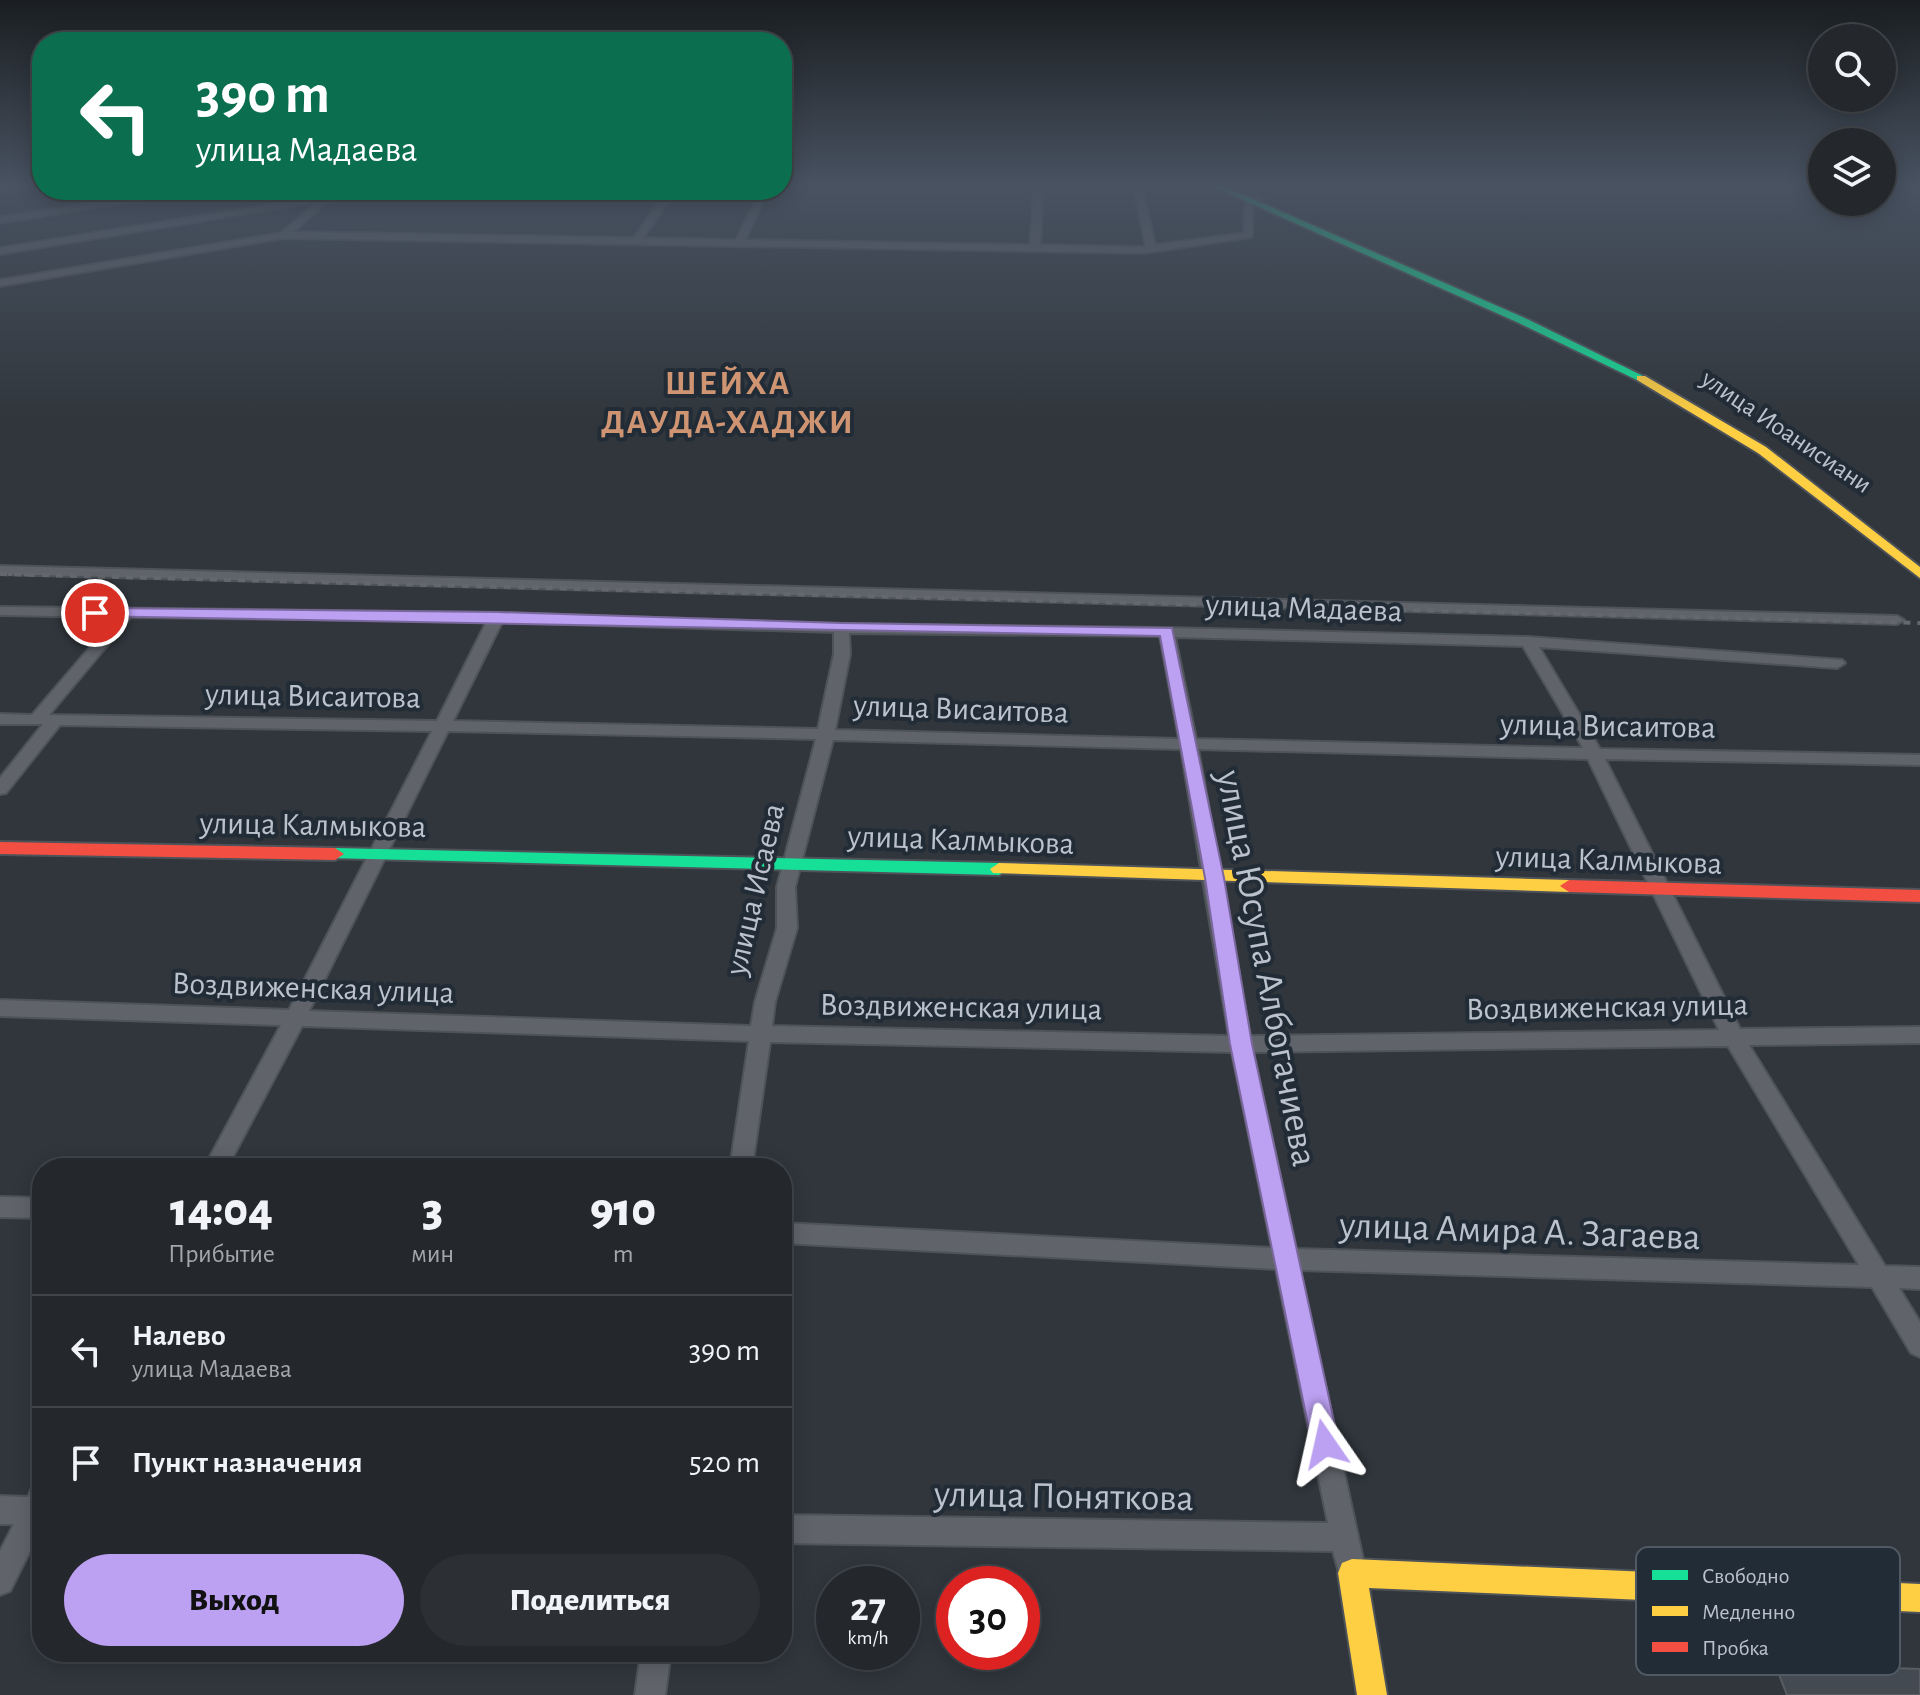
<!DOCTYPE html>
<html lang="ru">
<meta charset="utf-8">
<style>
body{margin:0;font-family:"Alegreya Sans",sans-serif;background:#2c3035;color:#f1f3f6;height:100vh;display:flex;flex-direction:column;font-size:30px;white-space:nowrap}
*{box-sizing:border-box;margin:0}
p{font-size:26px;color:#a3a6aa}
.icon{flex:none;width:44px;height:44px;fill:none;stroke:currentColor;stroke-width:2;stroke-linecap:round;stroke-linejoin:round}
.map{position:relative;flex:1;overflow:hidden}
.side{position:absolute;left:32px;top:1158px;width:760px;height:504px;display:flex;flex-direction:column;background:#24282d;border-radius:32px;box-shadow:0 4px 20px #0003,0 0 0 2px #414449}
.side>*{flex:none}
.hud{position:absolute;left:32px;top:32px;width:760px;height:168px;border-radius:32px;box-shadow:0 4px 20px #0003,0 0 0 2px #414449;background:#0b6e4f;color:#fff;overflow:hidden}
.tools{position:absolute;left:1808px;top:24px;display:grid;gap:16px}
.tools a{display:grid;place-items:center;width:88px;height:88px;border-radius:50%;background:#24282d;box-shadow:0 4px 20px #0003,0 0 0 2px #414449;font-size:40px}
.speed{position:absolute;left:816px;top:1566px;display:flex;gap:16px;font-size:40px;font-weight:700;text-align:center}
.speed>*{display:grid;place-content:center;width:104px;height:104px;border-radius:50%;background:#24282d;box-shadow:0 4px 20px #0003,0 0 0 2px #414449;line-height:1}
.speed small{font-size:20px;font-weight:400}
.speed .limit{border:12px solid #d22;background:#fff;color:#111}
.pin{position:absolute;display:grid;place-items:center;width:68px;height:68px;color:#fff;margin:-34px;border:4px solid #fff;border-radius:50%;box-shadow:0 2px 8px #0007}
.me{position:absolute;width:88px;margin:-44px;rotate:349deg;stroke-linejoin:round;filter:drop-shadow(0 0 6px #0008)}
.turn{display:flex;align-items:center;gap:28px;height:168px;padding:0 32px;font-size:36px}
.turn .icon{width:104px;height:104px;stroke-width:2.5}
.turn b{display:block;font-size:56px;line-height:68px}
.eta{display:flex;justify-content:space-evenly;align-items:center;height:136px;text-align:center}
.eta b{font-size:48px;font-weight:800;line-height:56px}
.action{display:flex;gap:16px;margin-top:auto;padding:16px 32px}
.action a{flex:1;height:92px;border-radius:48px;background:#bca0f2;color:#111;font-size:32px;font-weight:800;line-height:92px;text-align:center}
.action a+a{background:#2c3035;color:#f1f3f6}
ul{padding:0;list-style:none}
li{display:flex;align-items:center;gap:24px;height:112px;padding:0 32px;border-top:2px solid #414449}
li div{flex:1}
li b{display:block;font-size:30px}
li em{font-style:normal}
.map>svg:first-child{display:block}
.building{fill:#444a51;stroke:#585d63;stroke-width:2}
.lines{fill:none;stroke-linecap:round;stroke-linejoin:round}
.street-casing{stroke:#4e5259;stroke-width:4}
.fast-casing{stroke:#4e5259;stroke-width:4}
.slow-casing{stroke:#4e5259;stroke-width:4}
.jam-casing{stroke:#4e5259;stroke-width:4}
.street{fill:#60646a;fill-rule:evenodd}
.fast{fill:#16e098;fill-rule:evenodd}
.slow{fill:#ffcf43;fill-rule:evenodd}
.jam{fill:#f24e42;fill-rule:evenodd}
.rail-far1{stroke:#64686e;stroke-width:3;stroke-dasharray:4 4;stroke-linecap:butt}
.rail{stroke:#64686e;stroke-width:4;stroke-dasharray:7 7;stroke-linecap:butt}
.route{fill:#bca0f2;stroke:#7a689d;stroke-width:2}
.labels{text-anchor:middle;stroke-width:8;stroke-linejoin:round;paint-order:stroke}
.far-street-label{font-size:26px;fill:#bbc2cc;stroke:#222c37}
.street-label{font-size:32px;fill:#bbc2cc;stroke:#222c37}
.far-district-label{font-size:34px;font-weight:bold;letter-spacing:2px;fill:#cf9573;stroke:#222c37}
.near-street-label{font-size:38px;fill:#bbc2cc;stroke:#222c37}
.key{fill:#222c37;stroke:#505964;stroke-width:2}
.key-label{font-size:22px;fill:#bbc2cc}
</style>
<div class="map">
<svg width="1920" height="1695" viewBox="0 0 1920 1695">
<rect width="100%" height="100%" fill="#30363c"/>
<!-- building -->
<polygon class="building" points="1775,1664 1920,1669 1920,1695 1787,1695"/>
<g class="lines">
<!-- street casing -->
<g class="street-casing">
<g id="street">
<polygon points="31,183 42,183 42,187 0,193 0,187"/>
<polygon points="1035,183 1043,183 1040,245 1146,247 1133,183 1141,183 1155,245 1244,233 1245,201 1258,196 1262,199 1253,203 1252,237 1143,253 284,238 0,286 0,280 281,233 317,202 0,254 0,248 325,196 332,190 341,190 293,232 634,238 668,190 676,190 643,238 736,240 761,190 769,190 745,240 1030,245"/>
<polygon points="182,190 203,190 0,223 0,217"/>
<polygon points="0,566 1897,616 1904,620 1897,624 0,574"/>
<path d="M0 607 497 613 841 624 1167 628 1528 637 1842 660 1845 663 1837 668 1539 647 1600 749 1920 755V765L1605 759 1740 1029 1920 1027V1043L1749 1045 1885 1266 1920 1267V1289L1899 1288 1920 1322V1357L1911 1353 1872 1287 1300 1270 1366 1573 1362 1583 1352 1587 1342 1583 1333 1551 782 1543V1515L1328 1523 1276 1269 782 1243V1223L1272 1248 1232 1052 770 1042 752 1168H730L749 1041 302 1026 227 1168H204L281 1025 0 1016V1000L289 1010 432 731 60 725 6 793 0 794V778L43 724H0V714L32 715 116 617 0 615ZM131 617 487 621 437 721 49 715ZM502 622 834 632V654L818 729 453 721ZM849 633 1160 636 1179 739 835 730 850 654ZM1175 637 1523 646 1583 748 1196 739ZM448 731 816 739 777 887V928L755 1002 751 1026 309 1011ZM833 740 1181 749 1229 1036 772 1026 775 1002 797 928 795 887ZM1198 749 1588 759 1719 1030 1250 1036ZM1728 1046 1859 1265 1296 1249 1253 1052Z"/>
<polygon points="0,1197 42,1198 42,1218 0,1217"/>
<polygon points="42,1484 42,1527 10,1591 0,1595 0,1551 14,1524 0,1524 0,1496 28,1497 32,1488"/>
<polygon points="641,1652 671,1652 665,1695 635,1695"/>
</g>
</g>
<!-- fast casing -->
<g class="fast-casing">
<g id="fast">
<polygon points="1205,183 1216,183 1527,319 1647,378 1637,380 1519,323"/>
<polygon points="335,848 999,863 1008,869 999,875 329,858 326,854"/>
</g>
</g>
<!-- slow casing -->
<g class="slow-casing">
<g id="slow">
<polygon points="1637,376 1645,376 1766,447 1920,567 1920,578 1758,453 1637,380"/>
<polygon points="999,863 1569,880 1578,886 1569,892 993,873 990,869"/>
<polygon points="1352,1559 1920,1584 1920,1612 1369,1588 1387,1695 1357,1695 1338,1573 1342,1563"/>
</g>
</g>
<!-- jam casing -->
<g class="jam-casing">
<g id="jam">
<polygon points="0,842 335,848 344,854 335,860 0,854"/>
<polygon points="1569,880 1920,890 1920,902 1569,892 1560,886"/>
</g>
</g>
<!-- street -->
<use href="#street" class="street"/>
<!-- fast -->
<use href="#fast" class="fast"/>
<!-- slow -->
<use href="#slow" class="slow"/>
<!-- jam -->
<use href="#jam" class="jam"/>
<!-- rail-far1 -->
<polyline class="rail-far1" points="0,574 31,575"/>
<!-- rail -->
<polyline class="rail" points="0,574 1920,623"/>
</g>
<!-- sky -->
<linearGradient id="sky" x2="0" y2="1"><stop stop-color="#1a1e21"/><stop offset="0.44" stop-color="#485261"/><stop offset="1" stop-color="#485261" stop-opacity="0"/></linearGradient>
<rect width="1920" height="420" fill="url(#sky)"/>
<!-- route -->
<polygon class="route" points="95,608 497,612 841,623 1172,628 1224,878 1252,1044 1339,1444 1335,1453 1325,1457 1316,1453 1312,1444 1230,1044 1205,878 1160,636 90,616 90,610"/>
<g class="labels">
<!-- far-street labels -->
<g class="far-street-label">
<text transform="translate(1787 431) rotate(34)" y="9">улица Иоанисиани</text>
</g>
<!-- street labels -->
<g class="street-label">
<text transform="translate(1304 607) rotate(2)" y="11">улица Мадаева</text>
<text transform="translate(313 695) rotate(1)" y="11">улица Висаитова</text>
<text transform="translate(961 708) rotate(2)" y="11">улица Висаитова</text>
<text transform="translate(1608 725) rotate(1)" y="11">улица Висаитова</text>
<text transform="translate(313 824) rotate(1)" y="11">улица Калмыкова</text>
<text transform="translate(961 839) rotate(2)" y="11">улица Калмыкова</text>
<text transform="translate(1609 859) rotate(2)" y="11">улица Калмыкова</text>
<text transform="translate(754 889) rotate(-77)" y="11">улица Исаева</text>
<text transform="translate(313 987) rotate(2)" y="11">Воздвиженская улица</text>
<text transform="translate(961 1006) rotate(1)" y="11">Воздвиженская улица</text>
<text transform="translate(1607 1006) rotate(-1)" y="11">Воздвиженская улица</text>
</g>
<!-- far-district labels -->
<g class="far-district-label">
<text x="728" y="394">ШЕЙХА<tspan x="728" dy="39">ДАУДА-ХАДЖИ</tspan></text>
</g>
<!-- near-street labels -->
<g class="near-street-label">
<text transform="translate(1268 968) rotate(79)" y="13">улица Юсупа Албогачиева</text>
<text transform="translate(1520 1230) rotate(2)" y="13">улица Амира А. Загаева</text>
<text transform="translate(1064 1495) rotate(1)" y="13">улица Поняткова</text>
</g>
</g>
<!-- legend -->
<rect x="1636" y="1547" width="264" height="128" rx="12" class="key"/>
<rect x="1652" y="1570" width="36" height="10" fill="#16e098"/>
<rect x="1652" y="1606" width="36" height="10" fill="#ffcf43"/>
<rect x="1652" y="1642" width="36" height="10" fill="#f24e42"/>
<g class="key-label">
<text x="1702" y="1583">Свободно</text>
<text x="1702" y="1619">Медленно</text>
<text x="1702" y="1655">Пробка</text>
</g>
</svg>
<div class="tools">
<a><svg class="icon" aria-label="search" viewBox="0 0 24 24"><circle cx="10" cy="10" r="6"/><path d="M15 15l6 6"/></svg></a>
<a><svg class="icon" aria-label="layers" viewBox="0 0 24 24"><path d="M12 4l9 5-9 5-9-5zM3 14l9 5 9-5"/></svg></a>
</div>
<div class="speed"><div>27<small>km/h</small></div><div class="limit">30</div></div>
<div class="pin" style="left:95px;top:613px;background:#d93025"><svg class="icon" aria-label="arrive" viewBox="0 0 24 24"><path d="M6 21V4h12l-3 4 3 4H6"/></svg></div>
<svg class="me" style="left:1325px;top:1444px" viewBox="-20 -20 40 40"><path d="M0-17L14 15 0 8-14 15z" fill="#bca0f2" stroke="#fff" stroke-width="4"/></svg>
<div class="hud">
<div class="turn"><svg class="icon" aria-label="left" viewBox="0 0 24 24"><path d="M17 20v-9H6M10 6l-5 5 5 5"/></svg><div><b>390 m</b>улица Мадаева</div></div>
</div>
<section class="side">
<div class="eta">
<div><b>14:04</b><p>Прибытие</p></div>
<div><b>3</b><p>мин</p></div>
<div><b>910</b><p>m</p></div>
</div>
<ul>
<li><svg class="icon" aria-label="left" viewBox="0 0 24 24"><path d="M17 20v-9H6M10 6l-5 5 5 5"/></svg><div><b>Налево</b><p>улица Мадаева</p></div><em>390 m</em></li>
<li><svg class="icon" aria-label="arrive" viewBox="0 0 24 24"><path d="M6 21V4h12l-3 4 3 4H6"/></svg><div><b>Пункт назначения</b></div><em>520 m</em></li>
</ul>
<div class="action"><a>Выход</a><a>Поделиться</a></div>
</section>
</div>
